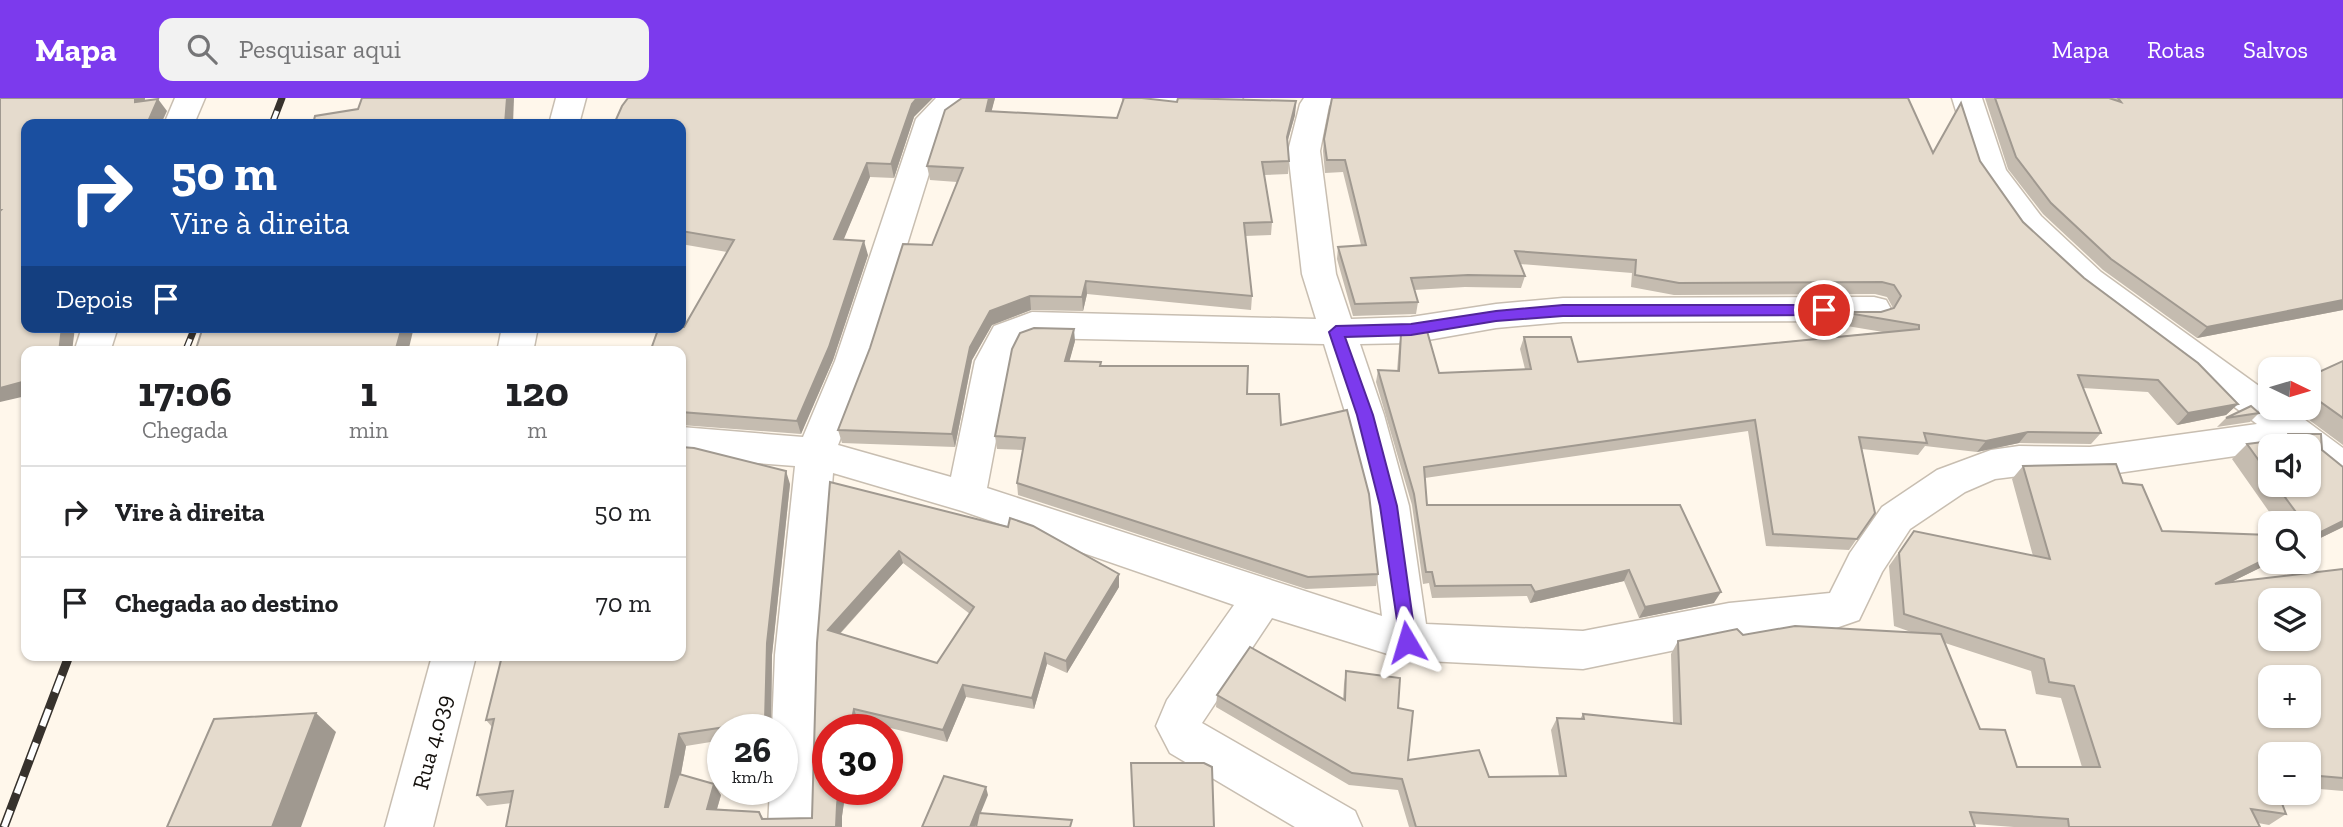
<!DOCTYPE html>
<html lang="pt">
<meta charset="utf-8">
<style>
body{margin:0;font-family:"Zilla Slab",serif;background:#f2f2f2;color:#202124;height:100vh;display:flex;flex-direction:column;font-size:26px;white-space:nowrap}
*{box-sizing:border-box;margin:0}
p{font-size:23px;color:#757577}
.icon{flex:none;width:38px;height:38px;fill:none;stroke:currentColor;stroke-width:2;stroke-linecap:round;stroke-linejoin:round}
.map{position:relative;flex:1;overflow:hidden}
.sheet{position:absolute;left:21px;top:248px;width:665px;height:315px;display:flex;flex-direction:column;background:#fff;border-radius:14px;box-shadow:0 2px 5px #0004}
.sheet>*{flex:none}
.guide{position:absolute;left:21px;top:21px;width:665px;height:214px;border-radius:14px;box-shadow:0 2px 5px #0004;background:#1a4fa0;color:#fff;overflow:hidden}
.needle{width:46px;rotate:95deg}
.fabs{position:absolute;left:2258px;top:259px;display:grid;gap:14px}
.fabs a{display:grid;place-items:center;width:63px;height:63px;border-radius:14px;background:#fff;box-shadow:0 2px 5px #0004;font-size:35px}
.speed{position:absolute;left:707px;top:616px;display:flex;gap:14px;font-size:35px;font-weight:700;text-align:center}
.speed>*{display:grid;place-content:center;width:91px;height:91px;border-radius:50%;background:#fff;box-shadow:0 2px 5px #0004;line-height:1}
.speed small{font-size:18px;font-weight:400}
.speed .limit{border:10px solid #d22;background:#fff;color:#111}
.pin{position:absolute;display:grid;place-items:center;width:60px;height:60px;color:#fff;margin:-30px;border:4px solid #fff;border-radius:50%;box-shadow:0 2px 7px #0007}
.me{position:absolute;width:77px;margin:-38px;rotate:353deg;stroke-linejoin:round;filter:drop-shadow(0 0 5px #0008)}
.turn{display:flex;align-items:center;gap:24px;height:147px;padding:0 35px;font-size:32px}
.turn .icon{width:91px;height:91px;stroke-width:2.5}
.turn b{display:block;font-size:49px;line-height:60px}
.then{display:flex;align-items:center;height:66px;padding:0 35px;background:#0003;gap:14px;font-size:26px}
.eta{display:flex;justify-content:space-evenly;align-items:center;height:119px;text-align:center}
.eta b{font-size:42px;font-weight:700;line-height:49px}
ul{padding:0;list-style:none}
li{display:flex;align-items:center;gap:21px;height:91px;padding:0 35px;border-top:2px solid #e0e0e0}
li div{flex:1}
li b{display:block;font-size:26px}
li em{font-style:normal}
header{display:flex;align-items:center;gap:42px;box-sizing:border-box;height:98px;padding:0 35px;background:#7c3aed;color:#fff}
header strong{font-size:33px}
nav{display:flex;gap:38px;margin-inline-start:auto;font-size:24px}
.search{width:490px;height:63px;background:#f2f2f2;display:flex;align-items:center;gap:18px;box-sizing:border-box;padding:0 24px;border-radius:14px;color:#757577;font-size:26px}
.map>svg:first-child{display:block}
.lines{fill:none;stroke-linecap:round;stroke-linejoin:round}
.minor-casing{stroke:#c8beb1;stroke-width:3}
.minor{fill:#fff;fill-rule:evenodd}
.rail-far1-casing{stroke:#37322d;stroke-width:7}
.rail-casing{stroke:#37322d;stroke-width:9}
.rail-far1{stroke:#fff;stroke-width:4.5;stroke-dasharray:14;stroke-linecap:butt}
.rail{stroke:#fff;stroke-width:6;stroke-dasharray:18;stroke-linecap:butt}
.wall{fill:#c5bcb0;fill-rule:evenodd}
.shaded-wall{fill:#a09990}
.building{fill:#e5dbcd;stroke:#a09990;stroke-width:2;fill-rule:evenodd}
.route{fill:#7c3aed;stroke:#51269a;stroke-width:2}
.labels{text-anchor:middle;stroke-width:5;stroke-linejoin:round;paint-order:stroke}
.street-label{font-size:23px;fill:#130f0b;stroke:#fff}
</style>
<header>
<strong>Mapa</strong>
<div class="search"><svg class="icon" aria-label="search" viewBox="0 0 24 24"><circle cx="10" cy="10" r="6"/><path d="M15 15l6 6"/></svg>Pesquisar aqui</div>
<nav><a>Mapa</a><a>Rotas</a><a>Salvos</a></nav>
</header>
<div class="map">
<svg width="2343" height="729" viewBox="0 0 2343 729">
<rect width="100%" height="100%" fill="#fff7eb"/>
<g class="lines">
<!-- minor casing -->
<g class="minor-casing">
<g id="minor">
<polygon points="175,0 205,0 194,26 164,26"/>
<polygon points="556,0 586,0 579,26 549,26"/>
<path d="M936 0H976C971 8 954 16 945 24L871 263 838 347 951 379 975 263 994 228 1032 214 1316 221 1302 176 1288 53 1300 6 1304 0H1336L1329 8 1320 53 1336 176 1351 221 1411 219 1496 206 1563 200 1874 199 1886 202 1891 211 1886 220 1874 223 1563 224 1496 230 1411 245 1360 246 1384 317 1409 408 1426 526 1583 533 1729 505 1830 495 1850 455 1882 409 1937 372 1991 352 2019 348 2090 349 2257 326 2077 190 2017 134 1975 74 1952 0H1982L2006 72 2041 118 2101 174 2270 296V310H2289L2343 350V386L2329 382 2308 365V348H2270V353L2090 379 2019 378 1995 381 1965 394 1910 431 1882 474 1859 522 1833 531 1729 541 1583 571 1407 562 1272 520 1202 625 1355 713 1362 729H1295L1170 655 1156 628 1167 602 1234 507 962 413 833 375 819 557 816 729H768L770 691H782V632H772L775 557 795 368 681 359V329L803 339 835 263 916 21ZM1035 240 1324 246 1346 317 1369 408 1382 518 987 390 1011 263 1020 246Z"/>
<polygon points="1123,0 1242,0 1244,3 1240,9 1229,12 1138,9 1127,6"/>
<polygon points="82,229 118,229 110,254 74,254"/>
<polygon points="502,229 538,229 533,254 497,254"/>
<polygon points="432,558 476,558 433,729 385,729"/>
</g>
</g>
<!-- minor -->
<use href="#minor" class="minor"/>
<!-- rail-far1 casing -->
<g class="rail-far1-casing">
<g id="rail-far1">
<polyline points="272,26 282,0"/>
<polyline points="185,254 195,229"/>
</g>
</g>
<!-- rail casing -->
<g class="rail-casing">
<polyline id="rail" points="4,729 69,558"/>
</g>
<!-- rail-far1 -->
<use href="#rail-far1" class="rail-far1"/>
<!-- rail -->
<use href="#rail" class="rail"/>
</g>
<!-- wall -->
<g class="wall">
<polygon points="995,0 991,13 1117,20 1177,4 1296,3 1295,17 1287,45 1289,63 1288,76 1264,77 1272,124 1271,137 1245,138 1252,198 1251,212 1087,196 1083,213 1031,212 992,227 972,262 955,349 842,345 838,332 932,147 957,84 930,82 927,68"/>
<polygon points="1985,0 2343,0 2343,212 2197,240 2103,172 2043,116 2008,71"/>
<polygon points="914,19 894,80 870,79 843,142 868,157 833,262 801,336 681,327 681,254 684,229 727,154 681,146 681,26"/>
<polygon points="1324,41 1933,55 1980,63 2023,124 2084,180 2238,306 2226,317 2177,327 2148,294 2083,290 2101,335 2091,346 2019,345 1977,354 1925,348 1918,357 1862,351 1875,415 1849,452 1766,448 1748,333 1425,380 1427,407 1680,407 1714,505 1639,520 1624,483 1530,505 1527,498 1432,500 1429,485 1423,486 1412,407 1376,284 1378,272 1397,273 1399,248 1401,236 1439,275 1525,271 1520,251 1524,239 1578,264 1883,234 1835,226 1842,214 1881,214 1893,210 1887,199 1875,196 1674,197 1631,189 1632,175 1520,166 1525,178 1521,190 1465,189 1414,192 1418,204 1416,216 1353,218 1337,161 1338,149 1361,147 1343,74 1325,75 1323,53"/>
<polygon points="1075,243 1069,263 1247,296 1281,327 1378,476 1376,488 1306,491 1018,397 1017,385 1023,352 997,351 995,338"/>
<polygon points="2343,263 2343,347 2293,310 2308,310 2308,279"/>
<polygon points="2259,315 2250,324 2217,329 2226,320"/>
<path d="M2288 336 2322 352 2343 369V429L2308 446V425H2277L2232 361 2247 346 2282 341ZM2270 348 2308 387H2270Z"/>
<path d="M2023 368 2123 385 2162 433 2272 464 2231 484 2343 471V693L2308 690V656H2270V695L2286 716 2269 727 2258 725 2260 729H2014L1974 726 1975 729H1409L1398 692 1349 687 1216 609 1217 597 1343 601 1344 586 1346 573 1398 610 1408 662 1489 679 1559 678 1551 632 1557 620 1580 621 1583 616 1673 625 1671 556 1678 543 1743 537 1911 534 1894 528 1889 468 1914 433 2033 458 2012 381ZM1945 545 2031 573 2036 596 2061 600 2082 669H2017L1980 631Z"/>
<path d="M830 384 1119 489 1067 575 1047 566 1034 611 966 599 947 644 858 622 857 632H828V691H846L842 718V729H506L511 705 487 708 477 697 492 629 486 622 790 386 772 557 771 632H723V642L686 648 681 676 721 697 717 711 759 714 764 721 812 720ZM903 465 970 516 937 565 840 536Z"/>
</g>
<!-- shaded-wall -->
<g class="shaded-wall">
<polygon points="135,0 145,0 144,16 135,4"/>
<polygon points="507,0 514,0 513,26 505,26"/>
<polygon points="917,0 933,0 914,19 894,80 891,66 912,6"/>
<polygon points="989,0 995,0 988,27 986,13"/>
<polygon points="158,1 167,13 161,26 147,26"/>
<polygon points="1296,3 1295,17 1285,52 1287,39"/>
<polygon points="867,65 870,79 838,155 834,141"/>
<polygon points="864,143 868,157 833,262 801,336 797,323"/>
<polygon points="1086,183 1087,196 1083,213 1082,199"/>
<polygon points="1030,198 1031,212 992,227 972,262 955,349 952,336 970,249 990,213"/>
<polygon points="2343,202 2343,212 2197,240 2207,229"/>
<polygon points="62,229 75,229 72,254 59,254"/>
<polygon points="402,229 414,229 408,254 395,254"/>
<polygon points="1074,231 1075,243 1066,276 1065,263"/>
<polygon points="26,283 26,298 0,304 0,290"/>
<polygon points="2238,306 2226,317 2177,327 2188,315"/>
<polygon points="2028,334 2019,345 1977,354 1986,343"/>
<polygon points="786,373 790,386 772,557 771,632 770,632 765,623 767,545"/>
<polygon points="2343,423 2343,429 2308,446 2308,442 2313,438"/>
<polygon points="899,453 903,465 832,544 828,532"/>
<polygon points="2270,459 2270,464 2272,464 2201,499 2215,486"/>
<polygon points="1629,472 1624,483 1530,505 1535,494"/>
<polygon points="1119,476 1119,489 1067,575 1066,563"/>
<polygon points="1721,494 1714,505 1639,520 1645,509"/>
<polygon points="1045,555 1047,566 1034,611 1032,600"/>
<polygon points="963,587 966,599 947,644 943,632"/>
<polygon points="854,611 858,622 857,632 850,632"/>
<polygon points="316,615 336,634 301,729 272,729"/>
<polygon points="679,636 686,648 673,719 665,709"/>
<polygon points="714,686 721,697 714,721 707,711"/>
<polygon points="986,689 988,697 975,729 970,729"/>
<polygon points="839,691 846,691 842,718 842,729 836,729 837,707"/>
</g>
<!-- building -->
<g class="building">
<polygon points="0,0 135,0 135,4 158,1 147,26 26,26 26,229 62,229 59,254 26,254 26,283 0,290 0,113 1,112 0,112"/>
<polygon points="362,0 507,0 505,26 313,26 315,18 358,11"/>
<polygon points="628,0 917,0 912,6 891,66 867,65 834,141 864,143 829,249 797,323 681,314 681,254 650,254 659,229 684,229 734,142 681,133 681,26 614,26 622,8"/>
<polygon points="962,0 989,0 986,13 1117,20 1124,0 1142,0 1177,4 1178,0 1296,3 1287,39 1289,63 1262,64 1272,124 1244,125 1252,198 1086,183 1082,199 1030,198 990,213 970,249 952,336 838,332 870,250 903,146 932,147 963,70 927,68 945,12"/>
<polygon points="1332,0 1908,0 1933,55 1961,5 1980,63 2023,124 2084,180 2198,265 2238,306 2188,315 2158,282 2078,277 2101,335 2028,334 1986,343 1924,335 1927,345 1859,339 1875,415 1857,441 1773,436 1755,322 1424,369 1427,407 1680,407 1721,494 1645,509 1629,472 1535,494 1531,487 1435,488 1432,474 1426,474 1414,396 1378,272 1399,273 1401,236 1427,233 1439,275 1531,271 1524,239 1571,239 1578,264 1919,231 1919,227 1842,214 1881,214 1894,210 1901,198 1894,187 1882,184 1679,185 1635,177 1636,162 1515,153 1525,178 1468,177 1411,180 1418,204 1355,206 1338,149 1366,147 1345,62 1327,62 1324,41"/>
<polygon points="1995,0 2109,0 2121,4 2118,0 2343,0 2343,202 2207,229 2111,161 2051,105 2016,59"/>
<polygon points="203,229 402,229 395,254 195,254"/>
<polygon points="1034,230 1074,231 1065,263 1101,264 1100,268 1248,268 1247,296 1279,296 1281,327 1347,312 1369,396 1378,476 1308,479 1017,385 1025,340 995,338 1012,251 1020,235"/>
<polygon points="2343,263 2343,320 2308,295 2308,279"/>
<polygon points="2251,308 2259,315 2226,320"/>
<polygon points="2288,336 2321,336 2322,352 2343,369 2343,423 2313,438 2308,432 2308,425 2304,425 2276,387 2308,387 2308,348 2270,348 2270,378 2247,346 2286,341"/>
<path d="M681 349 694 350 786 373 767 545 765 623 679 636 665 709H668L679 676 714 686 707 711 759 714 762 721 812 720 817 545 830 384 1008 429 1010 420 1033 428 1119 476 1066 563 1045 555 1032 600 963 587 943 632 854 611 850 632H828V691H839L837 707 836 729H506L513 693 477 697 494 621 486 622 502 558H681ZM899 453 974 509 937 565 828 532Z"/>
<path d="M2116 366 2123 385 2142 387 2162 433 2270 437V459L2215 486 2343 471V680L2308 677V656H2270V695H2278L2286 716 2251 711 2260 729H2069L2068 721 1970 714 1975 729H1416L1402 681 1352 675 1217 597 1250 549 1345 602 1346 573 1400 580 1398 610 1413 613 1408 662 1479 652 1489 679 1566 678 1557 620 1584 621 1583 616 1681 626 1678 543 1737 531 1743 537 1795 528 1941 536 1980 631 2005 632 2017 669H2100L2074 588 2049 584 2044 561 1904 516 1899 455 1914 433 2050 461 2023 368ZM2270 502H2308V541H2270ZM2270 579H2308V618H2270Z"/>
<polygon points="316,615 272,729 167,729 214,621"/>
<polygon points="1131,665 1204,665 1212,669 1214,729 1134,729"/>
<polygon points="944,678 986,689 970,729 922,729"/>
<polygon points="979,715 1072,722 1070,729 976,729"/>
</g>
<!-- route -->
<polygon class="route" points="1563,207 1824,207 1831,212 1824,217 1563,218 1496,223 1411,237 1345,239 1373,317 1397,408 1416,544 1413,549 1407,551 1401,549 1380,408 1357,317 1329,234 1336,228 1411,226 1496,213"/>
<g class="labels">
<!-- street labels -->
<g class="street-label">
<text transform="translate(432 644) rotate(-75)" y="8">Rua 4.039</text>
</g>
</g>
</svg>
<div class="fabs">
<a><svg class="needle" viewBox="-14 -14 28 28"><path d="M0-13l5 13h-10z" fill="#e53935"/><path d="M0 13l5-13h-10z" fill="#757577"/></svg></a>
<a><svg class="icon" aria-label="sound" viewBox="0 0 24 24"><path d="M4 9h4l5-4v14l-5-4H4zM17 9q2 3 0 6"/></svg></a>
<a><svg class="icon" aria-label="search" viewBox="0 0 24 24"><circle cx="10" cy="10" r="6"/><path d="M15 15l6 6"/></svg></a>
<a><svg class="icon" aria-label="layers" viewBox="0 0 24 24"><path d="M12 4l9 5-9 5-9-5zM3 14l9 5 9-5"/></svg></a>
<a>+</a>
<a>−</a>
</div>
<div class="speed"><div>26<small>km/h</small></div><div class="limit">30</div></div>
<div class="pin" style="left:1824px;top:212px;background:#d93025"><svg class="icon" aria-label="arrive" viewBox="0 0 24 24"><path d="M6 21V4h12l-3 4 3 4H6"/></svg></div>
<svg class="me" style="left:1407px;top:544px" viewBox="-20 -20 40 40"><path d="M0-17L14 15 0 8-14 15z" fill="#7c3aed" stroke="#fff" stroke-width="4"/></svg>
<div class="guide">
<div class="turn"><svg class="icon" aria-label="right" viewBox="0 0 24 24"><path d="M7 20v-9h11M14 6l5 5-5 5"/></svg><div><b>50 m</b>Vire à direita</div></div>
<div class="then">Depois<svg class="icon" aria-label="arrive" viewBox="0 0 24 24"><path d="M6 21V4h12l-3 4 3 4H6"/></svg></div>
</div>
<section class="sheet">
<div class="eta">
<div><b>17:06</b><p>Chegada</p></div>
<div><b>1</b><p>min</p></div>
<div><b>120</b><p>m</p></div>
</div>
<ul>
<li><svg class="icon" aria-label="right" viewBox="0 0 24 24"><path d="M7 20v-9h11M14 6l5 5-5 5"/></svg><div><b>Vire à direita</b></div><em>50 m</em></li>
<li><svg class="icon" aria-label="arrive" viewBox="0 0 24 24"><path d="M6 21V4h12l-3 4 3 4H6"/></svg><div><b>Chegada ao destino</b></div><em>70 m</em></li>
</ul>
</section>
</div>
